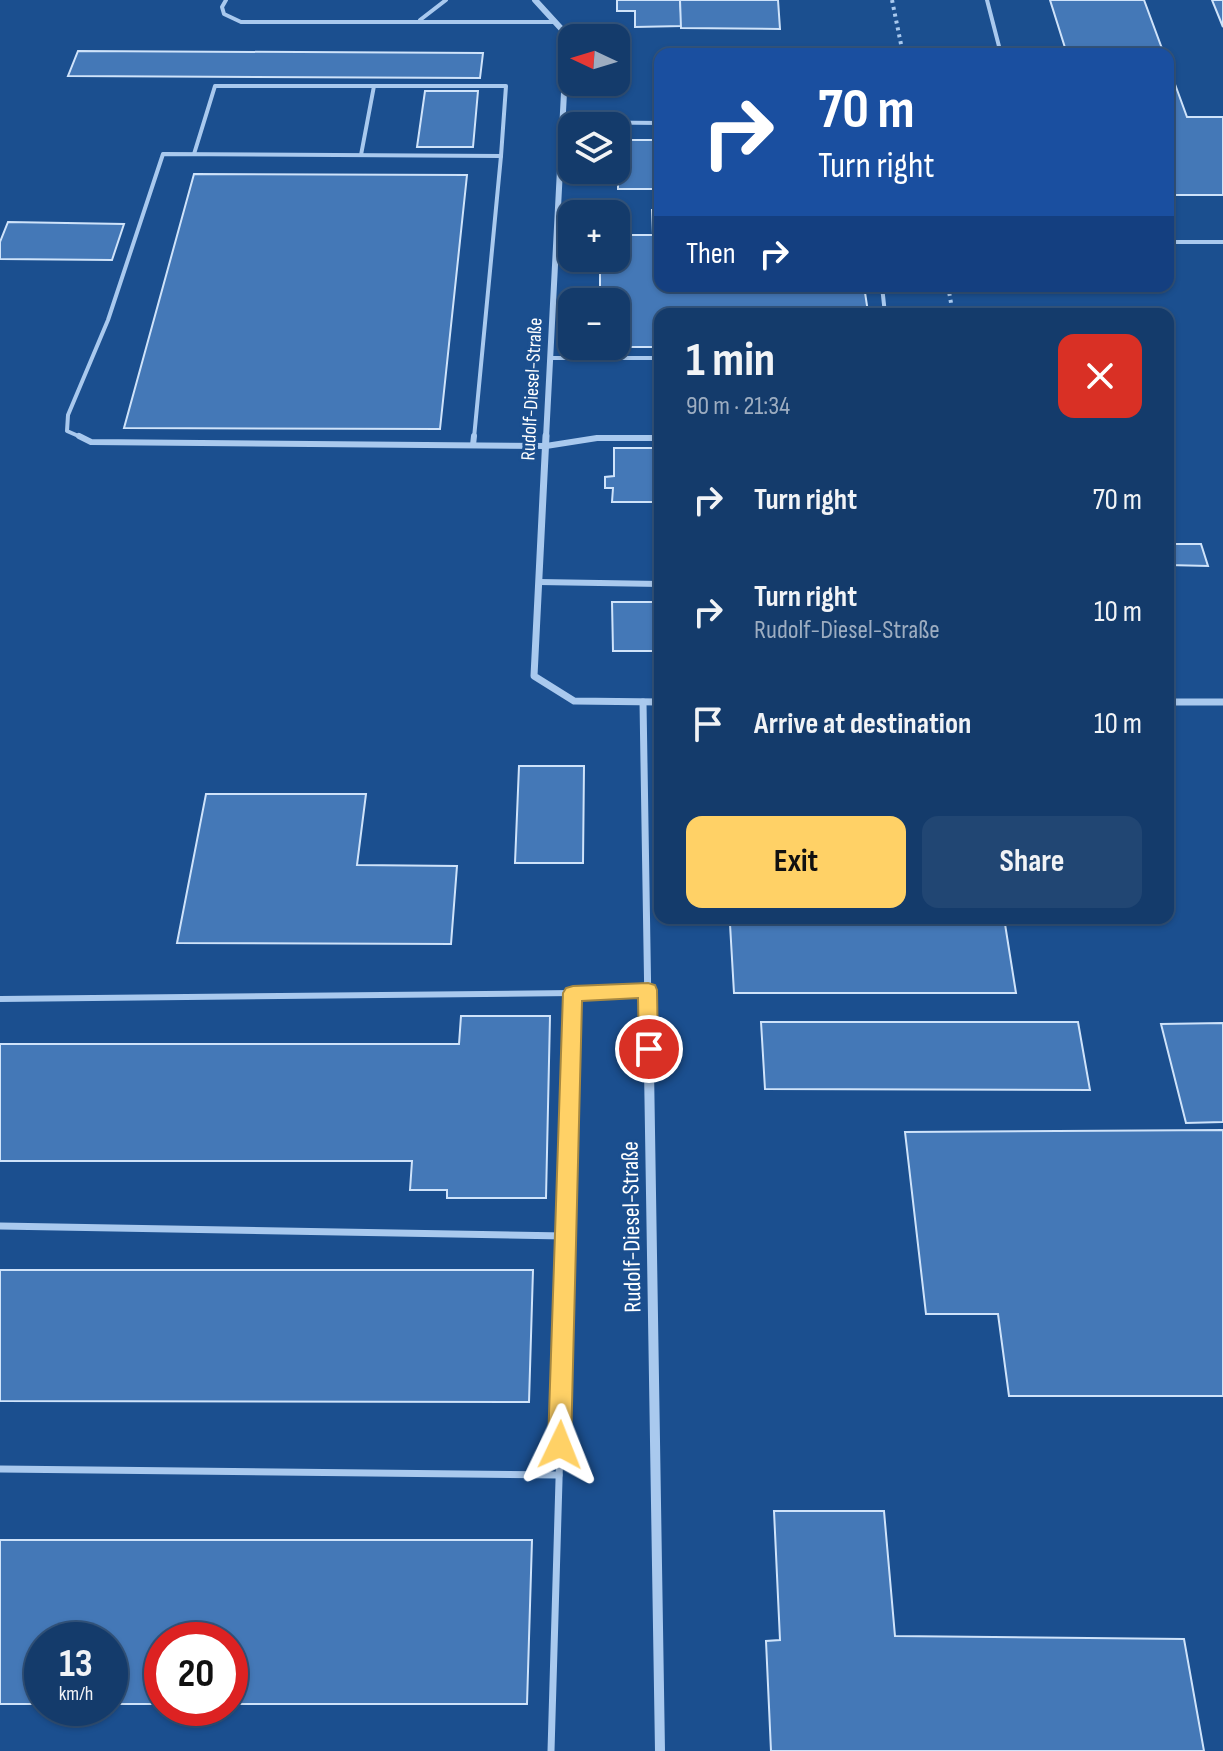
<!DOCTYPE html>
<meta charset="utf-8">
<style>
body{margin:0;font-family:"Sofia Sans Condensed",sans-serif;background:#214673;color:#f1f3f6;height:100vh;display:flex;flex-direction:column;font-size:30px;white-space:nowrap}
*{box-sizing:border-box;margin:0}
p{font-size:26px;color:#9dadc1}
.icon{flex:none;width:44px;height:44px;fill:none;stroke:currentColor;stroke-width:2;stroke-linecap:round;stroke-linejoin:round}
.map{position:relative;flex:1;overflow:hidden}
.drawer{position:absolute;left:654px;top:308px;width:520px;height:616px;display:flex;flex-direction:column;background:#143b6b;border-radius:16px;box-shadow:0 2px 6px #0004,0 0 0 2px #33557e}
.drawer>*{flex:none}
.hud{position:absolute;left:654px;top:48px;width:520px;height:244px;border-radius:16px;box-shadow:0 2px 6px #0004,0 0 0 2px #33557e;background:#1a4fa0;color:#fff;overflow:hidden}
.needle{width:52px;rotate:274deg}
.buttons{position:absolute;left:558px;top:24px;display:grid;gap:16px}
.buttons a{display:grid;place-items:center;width:72px;height:72px;border-radius:16px;background:#143b6b;box-shadow:0 2px 6px #0004,0 0 0 2px #33557e;font-size:40px}
.speed{position:absolute;left:24px;top:1622px;display:flex;gap:16px;font-size:40px;font-weight:700;text-align:center}
.speed>*{display:grid;place-content:center;width:104px;height:104px;border-radius:50%;background:#143b6b;box-shadow:0 2px 6px #0004,0 0 0 2px #33557e;line-height:1}
.speed small{font-size:20px;font-weight:400}
.speed .limit{border:12px solid #d22;background:#fff;color:#111}
.pin{position:absolute;display:grid;place-items:center;width:68px;height:68px;color:#fff;margin:-34px;border:4px solid #fff;border-radius:50%;box-shadow:0 2px 8px #0007}
.me{position:absolute;width:88px;margin:-44px;rotate:2deg;stroke-linejoin:round;filter:drop-shadow(0 0 6px #0008)}
.turn{display:flex;align-items:center;gap:28px;height:168px;padding:0 32px;font-size:36px}
.turn .icon{width:104px;height:104px;stroke-width:2.5}
.turn b{display:block;font-size:56px;line-height:68px}
.then{display:flex;align-items:center;height:76px;padding:0 32px;background:#0003;gap:16px;font-size:30px}
.round{display:grid;place-items:center;flex:none;width:84px;height:84px;border-radius:16px;background:#214673}
.overview{display:flex;align-items:center;justify-content:space-between;height:136px;padding:0 32px}
h1{font-size:48px;font-weight:700;line-height:60px}
.button{display:flex;gap:16px;margin-top:auto;padding:16px 32px}
.button a{flex:1;height:92px;border-radius:16px;background:#ffd166;color:#111;font-size:32px;font-weight:700;line-height:92px;text-align:center}
.button a+a{background:#214673;color:#f1f3f6}
ul{padding:0;list-style:none}
li{display:flex;align-items:center;gap:24px;height:112px;padding:0 32px}
li div{flex:1}
li b{display:block;font-size:30px}
li em{font-style:normal}
.map>svg:first-child{display:block}
.building{fill:#4478b7;stroke:#cfe3fa;stroke-width:2}
.lines{fill:none;stroke-linecap:round;stroke-linejoin:round}
.path{stroke:#a9c9ee;stroke-width:4;stroke-dasharray:3 4;stroke-linecap:butt}
.service-far2{stroke:#a9c9ee;stroke-width:4}
.service-far1{stroke:#a9c9ee;stroke-width:6}
.service{stroke:#a9c9ee;stroke-width:7}
.minor-far2{stroke:#a9c9ee;stroke-width:6}
.minor-far1{stroke:#a9c9ee;stroke-width:7}
.minor{stroke:#a9c9ee;stroke-width:10}
.route{fill:#ffd166;stroke:#a68842;stroke-width:2}
.labels{text-anchor:middle;stroke-width:6;stroke-linejoin:round;paint-order:stroke}
.far-street-label{font-size:20px;fill:#fff;stroke:#1b4f8f}
.street-label{font-size:24px;fill:#fff;stroke:#1b4f8f}
</style>
<div class="map">
<svg width="1223" height="1751" viewBox="0 0 1223 1751">
<rect width="100%" height="100%" fill="#1b4f8f"/>
<!-- building -->
<g class="building">
<polygon points="617,0 680,0 682,26 635,27 635,11 617,11"/>
<polygon points="680,0 778,0 780,29 681,28"/>
<polygon points="1050,0 1144,0 1164,54 1067,54"/>
<polygon points="1212,0 1223,0 1223,27"/>
<polygon points="78,51 483,53 480,78 68,76"/>
<polygon points="1168,65 1187,117 1223,117 1223,195 1168,195"/>
<polygon points="425,91 478,91 473,147 417,147"/>
<rect x="618" y="140" width="42" height="49"/>
<polygon points="194,174 467,175 440,429 124,428"/>
<polygon points="652,210 660,210 660,286 864,286 868,312 660,314 660,347 614,347 616,302 600,302 600,269 615,269 616,235 653,235"/>
<polygon points="8,222 124,224 112,260 0,259 0,242"/>
<polygon points="614,448 660,448 660,502 612,502 613,488 605,488 605,477 614,476"/>
<polygon points="1168,544 1201,544 1208,566 1168,565"/>
<polygon points="612,602 660,602 660,651 613,651"/>
<polygon points="519,766 584,766 583,863 515,863"/>
<polygon points="206,794 366,794 357,865 457,866 451,944 177,943"/>
<polygon points="730,924 1005,924 1016,993 734,993"/>
<polygon points="461,1016 550,1016 546,1198 447,1198 447,1190 410,1190 412,1161 0,1161 0,1044 459,1044"/>
<polygon points="761,1022 1078,1022 1090,1090 765,1089"/>
<polygon points="1223,1023 1223,1122 1186,1123 1161,1024"/>
<polygon points="1223,1130 1223,1396 1009,1396 998,1314 926,1314 905,1132"/>
<polygon points="0,1270 533,1270 529,1402 0,1401"/>
<polygon points="774,1511 884,1511 895,1636 1184,1639 1204,1751 771,1751 766,1641 780,1640"/>
<polygon points="0,1540 532,1540 527,1704 230,1704 230,1640 162,1640 162,1704 110,1704 110,1640 42,1640 42,1704 0,1704"/>
</g>
<g class="lines">
<!-- path -->
<g class="path">
<polyline points="892,0 903,54"/>
<polyline points="948,286 953,314"/>
</g>
<!-- service-far2 -->
<g class="service-far2">
<polyline points="226,0 222,7 224,14 241,22 555,22"/>
<polyline points="987,0 1001,54"/>
<polyline points="420,20 446,0"/>
<polyline points="563,122 660,123"/>
<polyline points="194,154 215,86 506,86 501,156"/>
<polyline points="361,155 374,86"/>
<polyline points="1168,242 1223,242"/>
<polyline points="882,286 885,314"/>
<polyline points="550,358 660,358"/>
<polyline points="83,438 67,431 68,415 108,320 163,154 501,156 474,438"/>
<polyline points="595,438 660,438"/>
</g>
<!-- service-far1 -->
<g class="service-far1">
<polyline points="79,436 91,442 546,446 597,438 660,438"/>
<polyline points="473,445 474,436"/>
<polyline points="539,582 660,584"/>
<polyline points="0,999 573,993"/>
<polyline points="573,1009 573,993 648,990"/>
</g>
<!-- service -->
<g class="service">
<polyline points="0,1226 565,1236"/>
<polyline points="0,1469 559,1475"/>
<polyline points="551,1751 573,1007"/>
</g>
<!-- minor-far2 -->
<polyline class="minor-far2" points="535,0 567,35 546,438"/>
<!-- minor-far1 -->
<g class="minor-far1">
<polyline points="546,436 534,676 574,701 660,702"/>
<polyline points="643,702 648,1009"/>
<polyline points="1168,702 1223,702"/>
</g>
<!-- minor -->
<polyline class="minor" points="648,1007 660,1751"/>
</g>
<!-- route -->
<polygon class="route" points="648,983 655,985 657,990 658,1049 656,1055 642,1055 639,1049 638,998 582,1001 571,1445 568,1452 560,1456 552,1452 548,1445 563,993 566,988 573,986"/>
<g class="labels">
<!-- far-street labels -->
<g class="far-street-label">
<text transform="translate(531 389) rotate(-87)" y="7">Rudolf-Diesel-Straße</text>
</g>
<!-- street labels -->
<g class="street-label">
<text transform="translate(631 1227) rotate(-91)" y="8">Rudolf-Diesel-Straße</text>
</g>
</g>
</svg>
<div class="buttons">
<a><svg class="needle" viewBox="-14 -14 28 28"><path d="M0-13l5 13h-10z" fill="#e53935"/><path d="M0 13l5-13h-10z" fill="#9dadc1"/></svg></a>
<a><svg class="icon" aria-label="layers" viewBox="0 0 24 24"><path d="M12 4l9 5-9 5-9-5zM3 14l9 5 9-5"/></svg></a>
<a>+</a>
<a>−</a>
</div>
<div class="speed"><div>13<small>km/h</small></div><div class="limit">20</div></div>
<div class="pin" style="left:649px;top:1049px;background:#d93025"><svg class="icon" aria-label="arrive" viewBox="0 0 24 24"><path d="M6 21V4h12l-3 4 3 4H6"/></svg></div>
<svg class="me" style="left:560px;top:1445px" viewBox="-20 -20 40 40"><path d="M0-17L14 15 0 8-14 15z" fill="#ffd166" stroke="#fff" stroke-width="4"/></svg>
<div class="hud">
<div class="turn"><svg class="icon" aria-label="right" viewBox="0 0 24 24"><path d="M7 20v-9h11M14 6l5 5-5 5"/></svg><div><b>70 m</b>Turn right</div></div>
<div class="then">Then<svg class="icon" aria-label="right" viewBox="0 0 24 24"><path d="M7 20v-9h11M14 6l5 5-5 5"/></svg></div>
</div>
<section class="drawer">
<div class="overview"><div><h1>1 min</h1><p>90 m · 21:34</p></div><a class="round" style="background:#d93025;color:#fff"><svg class="icon" aria-label="close" viewBox="0 0 24 24"><path d="M6 6l12 12M18 6L6 18"/></svg></a></div>
<ul>
<li><svg class="icon" aria-label="right" viewBox="0 0 24 24"><path d="M7 20v-9h11M14 6l5 5-5 5"/></svg><div><b>Turn right</b></div><em>70 m</em></li>
<li><svg class="icon" aria-label="right" viewBox="0 0 24 24"><path d="M7 20v-9h11M14 6l5 5-5 5"/></svg><div><b>Turn right</b><p>Rudolf-Diesel-Straße</p></div><em>10 m</em></li>
<li><svg class="icon" aria-label="arrive" viewBox="0 0 24 24"><path d="M6 21V4h12l-3 4 3 4H6"/></svg><div><b>Arrive at destination</b></div><em>10 m</em></li>
</ul>
<div class="button"><a>Exit</a><a>Share</a></div>
</section>
</div>
